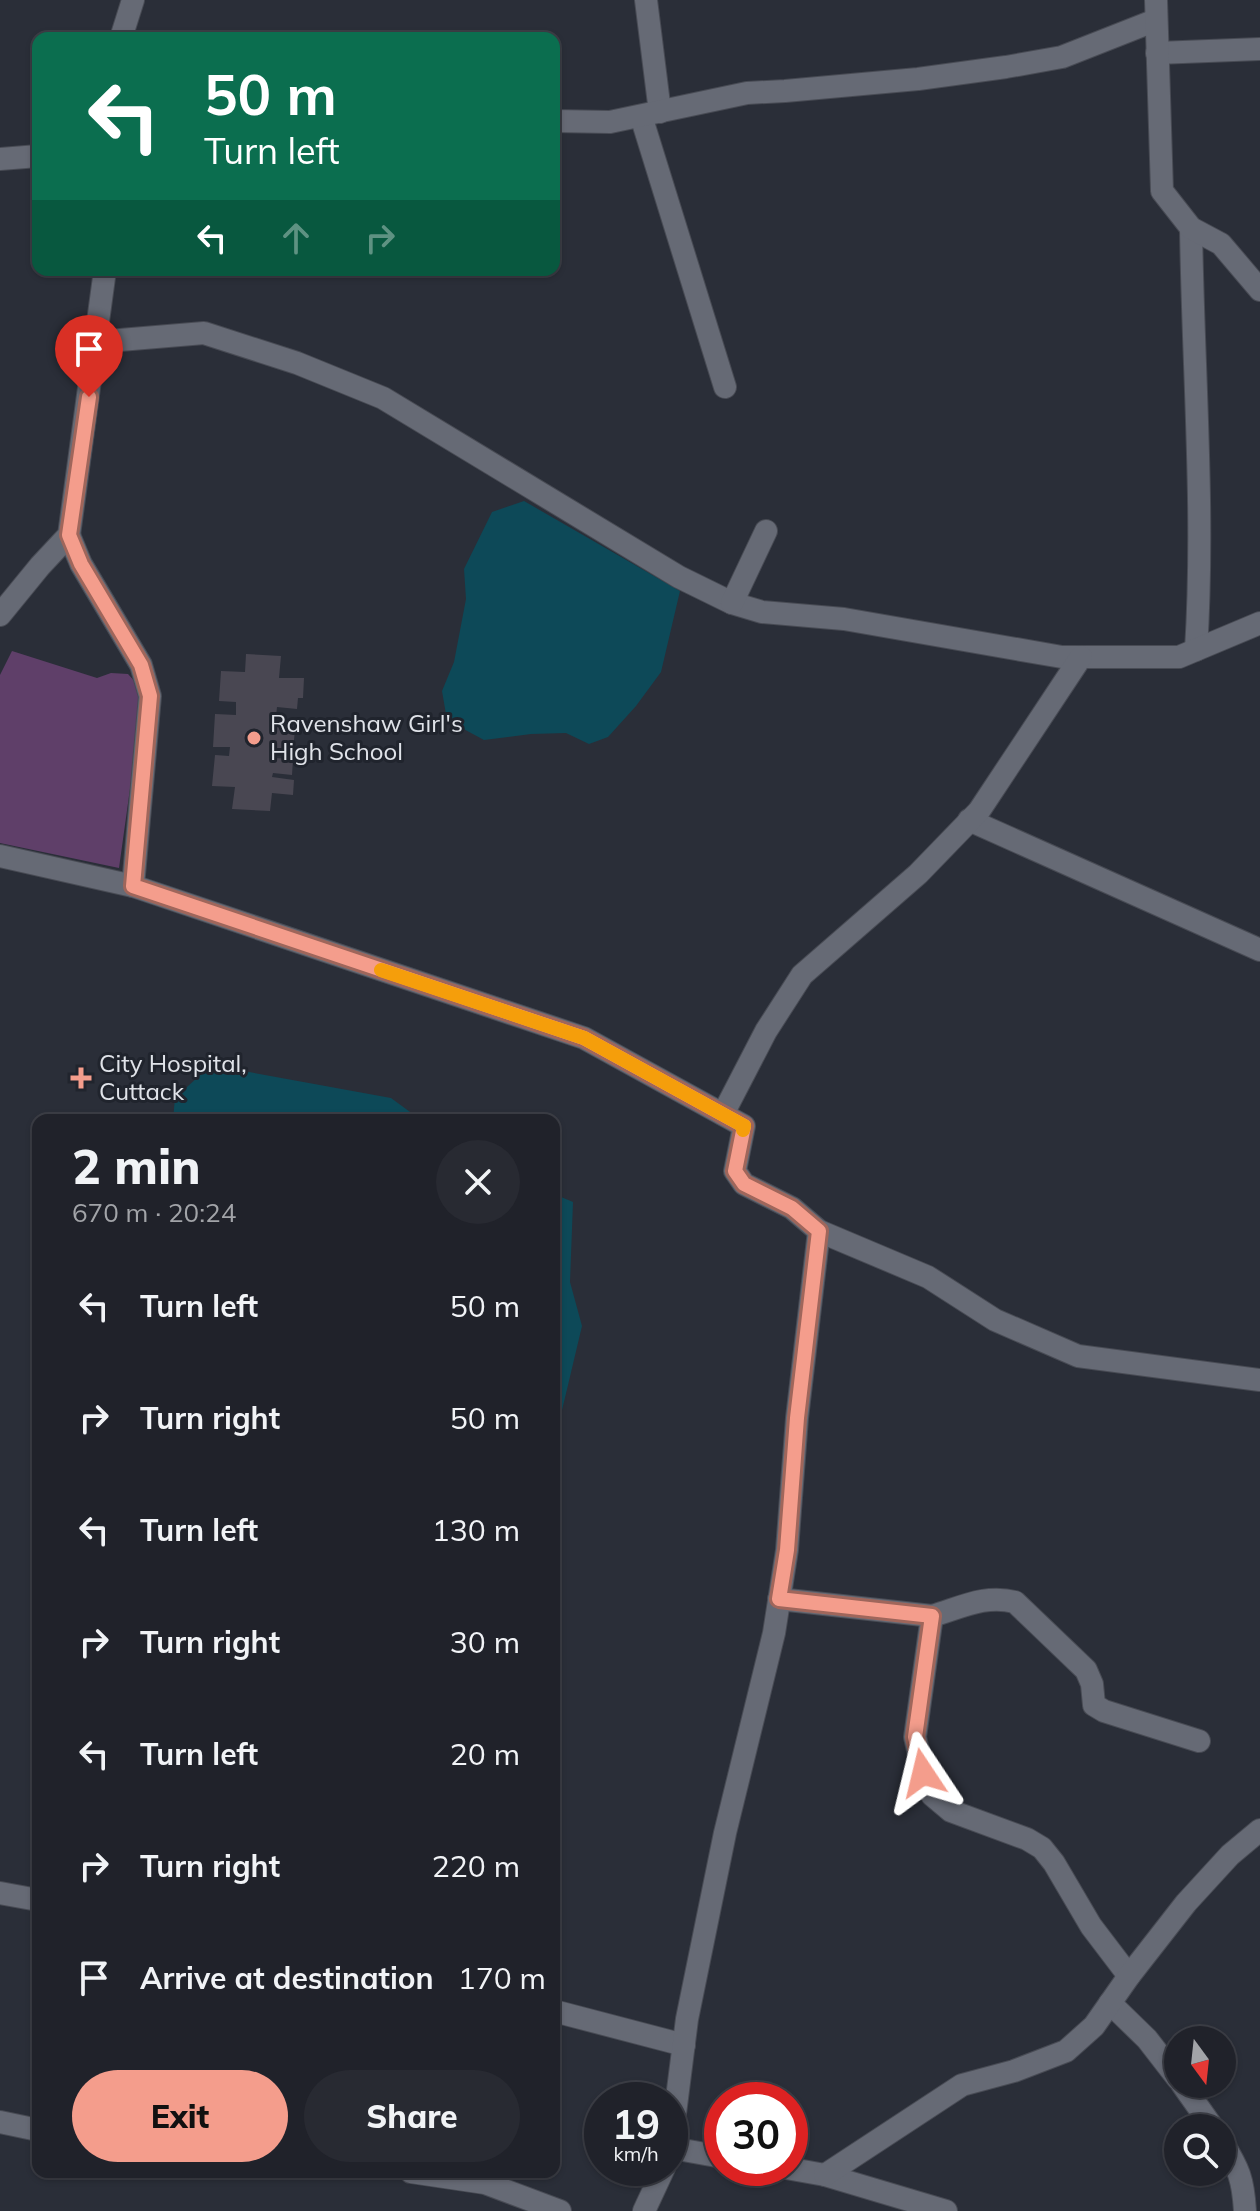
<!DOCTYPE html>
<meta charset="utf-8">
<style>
body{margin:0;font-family:Mulish,sans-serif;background:#282a32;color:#f1f3f6;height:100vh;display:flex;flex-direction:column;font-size:30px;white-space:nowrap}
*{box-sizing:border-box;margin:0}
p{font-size:26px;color:#a2a4a8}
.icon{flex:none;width:44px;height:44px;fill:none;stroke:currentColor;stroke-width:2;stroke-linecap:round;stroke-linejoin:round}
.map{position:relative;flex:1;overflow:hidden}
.drawer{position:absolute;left:32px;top:1114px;width:528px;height:1064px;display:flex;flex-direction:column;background:#20222a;border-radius:16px;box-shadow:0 2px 6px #0004,0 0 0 2px #3d3f47}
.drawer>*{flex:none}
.hud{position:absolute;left:32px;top:32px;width:528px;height:244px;border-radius:16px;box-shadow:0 2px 6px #0004,0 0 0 2px #3d3f47;background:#0b6e4f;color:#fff;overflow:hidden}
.needle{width:52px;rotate:165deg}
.controls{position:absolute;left:1164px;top:2026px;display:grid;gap:16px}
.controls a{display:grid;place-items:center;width:72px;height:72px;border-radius:50%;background:#20222a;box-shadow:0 2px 6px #0004,0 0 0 2px #3d3f47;font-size:40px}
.speed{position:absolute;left:584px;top:2082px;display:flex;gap:16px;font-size:40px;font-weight:700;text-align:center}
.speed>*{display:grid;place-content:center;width:104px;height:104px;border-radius:50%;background:#20222a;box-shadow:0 2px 6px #0004,0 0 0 2px #3d3f47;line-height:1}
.speed small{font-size:20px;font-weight:400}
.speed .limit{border:12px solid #d22;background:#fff;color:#111}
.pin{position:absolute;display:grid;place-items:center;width:68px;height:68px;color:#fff;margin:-82px -34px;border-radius:50% 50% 50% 0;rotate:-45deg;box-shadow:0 0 8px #0007}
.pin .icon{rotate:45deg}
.me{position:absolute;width:88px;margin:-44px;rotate:350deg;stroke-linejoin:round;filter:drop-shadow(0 0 6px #0008)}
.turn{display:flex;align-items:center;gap:28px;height:168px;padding:0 40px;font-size:36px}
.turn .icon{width:104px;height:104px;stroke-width:2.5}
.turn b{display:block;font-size:56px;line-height:68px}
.lanes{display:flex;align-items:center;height:76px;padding:0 40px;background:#0003;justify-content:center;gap:40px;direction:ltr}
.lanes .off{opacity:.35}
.round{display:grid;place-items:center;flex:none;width:84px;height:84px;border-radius:42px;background:#282a32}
.overview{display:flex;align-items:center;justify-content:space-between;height:136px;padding:0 40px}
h1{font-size:48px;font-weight:800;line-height:60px}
.action{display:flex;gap:16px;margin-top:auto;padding:16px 40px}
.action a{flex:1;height:92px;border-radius:48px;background:#f49d8c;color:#111;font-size:32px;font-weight:800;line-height:92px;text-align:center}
.action a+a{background:#282a32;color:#f1f3f6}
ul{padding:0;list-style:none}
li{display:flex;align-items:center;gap:24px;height:112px;padding:0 40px}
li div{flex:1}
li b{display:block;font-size:30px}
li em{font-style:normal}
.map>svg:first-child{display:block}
.green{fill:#5f3f69}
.water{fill:#0d4958}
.building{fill:#494752}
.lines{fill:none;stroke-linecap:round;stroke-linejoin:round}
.minor-casing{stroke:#484b54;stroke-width:24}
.tertiary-casing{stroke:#484b54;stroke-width:24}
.secondary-casing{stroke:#484b54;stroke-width:24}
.minor{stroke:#666a75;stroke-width:22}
.tertiary{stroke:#666a75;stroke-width:22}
.secondary{stroke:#666a75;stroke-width:22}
.route-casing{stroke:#9f665b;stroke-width:20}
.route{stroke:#f49d8c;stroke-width:14}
.slow{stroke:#f59e0b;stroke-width:14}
.poi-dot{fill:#f49d8c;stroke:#20242d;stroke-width:3}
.labels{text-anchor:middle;stroke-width:6;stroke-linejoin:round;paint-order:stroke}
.poi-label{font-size:24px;fill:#e0e3e9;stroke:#20242d;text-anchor:start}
</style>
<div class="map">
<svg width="1260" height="2211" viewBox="0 0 1260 2211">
<rect width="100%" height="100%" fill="#2a2e38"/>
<!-- green -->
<polygon class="green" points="12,651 97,678 111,673 128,674 137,684 143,695 119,868 0,843 0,675"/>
<!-- water -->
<g class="water">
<polygon points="524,501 680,591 661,672 636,706 608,737 589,744 566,733 531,734 484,740 447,720 442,691 454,662 466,599 464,569 492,512"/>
<polygon points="211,1065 391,1098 421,1120 173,1120 175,1098"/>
<polygon points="554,1194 573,1202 570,1282 582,1326 554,1444"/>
</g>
<!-- building -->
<polygon class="building" points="246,654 281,656 279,678 304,678 303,698 298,698 297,709 277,707 275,726 295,728 293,753 275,752 274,758 293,759 292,775 273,773 272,777 294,780 293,795 272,793 270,811 232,809 235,787 212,786 215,755 229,756 230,747 213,747 215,714 236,715 236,702 219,701 221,671 245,672"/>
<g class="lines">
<!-- minor casing -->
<g class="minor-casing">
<g id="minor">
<polyline points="646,0 660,112"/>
<polyline points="1157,53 1260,49"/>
<polyline points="641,116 725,387"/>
<polyline points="554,121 610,122 747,93 785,91 918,79 1006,67 1062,57 1156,20"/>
<path d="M1191 228C1193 369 1205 509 1196 650"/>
<polyline points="96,342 204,333 297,363 383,398 679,577 732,603 762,612 844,619 1062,657 1179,657 1260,623"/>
<polyline points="732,603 766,531"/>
<polyline points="969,820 1260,950"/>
<polyline points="723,1114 766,1031 802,975 918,874 979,811 1081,657"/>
<polyline points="779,1599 932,1616 915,1737 923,1773 932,1795 951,1811 1027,1839 1042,1848 1054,1863 1091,1926 1129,1976"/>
<path d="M932 1616C960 1608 985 1594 1015 1602L1086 1670 1092 1684 1094 1705 1104 1711 1199 1741"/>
<polyline points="0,1893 38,1900"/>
<polyline points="1110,2003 1147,2039 1178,2079"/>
<polyline points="554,2011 684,2045"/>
<polyline points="1182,2084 1213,2128"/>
<polyline points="0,2122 38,2130"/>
<path d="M1222 2142C1239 2169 1243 2179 1245 2211"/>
<polyline points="672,2148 722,2157"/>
<polyline points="786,2168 825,2175 946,2211"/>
<polyline points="411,2172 485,2183 560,2211"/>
<polyline points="825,2175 962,2085 1014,2071 1066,2051 1094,2026 1129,1976 1186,1903 1230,1855 1260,1830"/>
</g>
</g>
<!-- tertiary casing -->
<g class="tertiary-casing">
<g id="tertiary">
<polyline points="1156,0 1162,191 1191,228 1221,244 1260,290"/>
<polyline points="0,159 38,156"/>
<polyline points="69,535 81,564 141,665 150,696 133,886"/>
<polyline points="0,856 133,886 584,1038 744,1126 735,1171 744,1184 792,1208 819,1231 928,1277 995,1320 1078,1356 1260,1380"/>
<polyline points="670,2153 687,2019 725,1833 774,1633 787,1550 797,1418 819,1231"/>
<polyline points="644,2211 664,2168"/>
</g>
</g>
<!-- secondary casing -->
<g class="secondary-casing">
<g id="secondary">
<polyline points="121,38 133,0"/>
<polyline points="0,615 40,566 69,535 105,270"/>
</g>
</g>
<!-- minor -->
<use href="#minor" class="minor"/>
<!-- tertiary -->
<use href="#tertiary" class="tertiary"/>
<!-- secondary -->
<use href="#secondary" class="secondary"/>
</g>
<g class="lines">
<!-- route casing -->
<g class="route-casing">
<polyline id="route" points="89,397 69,535 81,564 141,665 150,696 133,886 584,1038 744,1126 735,1171 744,1184 792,1208 819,1231 797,1418 787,1550 779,1599 932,1616 915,1737 923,1773"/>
</g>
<!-- route -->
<use href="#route" class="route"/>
<!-- slow -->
<polyline class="slow" points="381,970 584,1038 744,1126 743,1130"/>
</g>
<!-- markers -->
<g class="poi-dot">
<circle cx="254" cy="738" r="8"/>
<path d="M77 1066h8v8h8v8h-8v8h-8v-8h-8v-8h8z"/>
</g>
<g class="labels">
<!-- poi labels -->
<g class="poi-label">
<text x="270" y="732">Ravenshaw Girl's<tspan x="270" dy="28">High School</tspan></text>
<text x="99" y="1072">City Hospital,<tspan x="99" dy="28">Cuttack</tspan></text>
</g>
</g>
</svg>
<div class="controls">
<a><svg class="needle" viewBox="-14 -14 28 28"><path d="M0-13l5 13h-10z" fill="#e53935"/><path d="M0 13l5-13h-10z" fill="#a2a4a8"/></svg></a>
<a><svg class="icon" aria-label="search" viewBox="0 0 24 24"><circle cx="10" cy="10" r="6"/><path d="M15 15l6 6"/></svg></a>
</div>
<div class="speed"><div>19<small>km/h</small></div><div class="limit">30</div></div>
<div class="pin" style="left:89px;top:397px;background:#d93025"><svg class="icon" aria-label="arrive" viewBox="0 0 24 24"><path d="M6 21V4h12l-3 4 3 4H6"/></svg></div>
<svg class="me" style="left:923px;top:1773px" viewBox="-20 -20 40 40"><path d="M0-17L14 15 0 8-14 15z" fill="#f49d8c" stroke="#fff" stroke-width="4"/></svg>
<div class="hud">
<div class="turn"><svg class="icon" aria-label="left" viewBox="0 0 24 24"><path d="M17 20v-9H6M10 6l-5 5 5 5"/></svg><div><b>50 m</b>Turn left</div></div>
<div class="lanes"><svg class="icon" aria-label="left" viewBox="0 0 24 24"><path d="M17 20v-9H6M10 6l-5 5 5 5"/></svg><svg class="icon off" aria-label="ahead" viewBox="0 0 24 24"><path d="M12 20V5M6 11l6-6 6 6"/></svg><svg class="icon off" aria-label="right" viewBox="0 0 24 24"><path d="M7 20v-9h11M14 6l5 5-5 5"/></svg></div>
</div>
<section class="drawer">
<div class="overview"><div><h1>2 min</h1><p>670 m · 20:24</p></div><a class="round"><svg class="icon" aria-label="close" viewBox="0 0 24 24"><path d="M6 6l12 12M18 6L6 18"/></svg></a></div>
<ul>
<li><svg class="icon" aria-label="left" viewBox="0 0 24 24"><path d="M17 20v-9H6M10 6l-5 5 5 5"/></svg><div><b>Turn left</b></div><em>50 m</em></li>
<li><svg class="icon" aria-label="right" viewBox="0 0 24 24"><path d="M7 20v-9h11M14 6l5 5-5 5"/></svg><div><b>Turn right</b></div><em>50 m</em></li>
<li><svg class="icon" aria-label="left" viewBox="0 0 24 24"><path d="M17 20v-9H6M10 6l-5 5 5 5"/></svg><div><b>Turn left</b></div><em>130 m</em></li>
<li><svg class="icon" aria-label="right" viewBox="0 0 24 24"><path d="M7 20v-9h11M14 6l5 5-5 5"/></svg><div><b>Turn right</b></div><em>30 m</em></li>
<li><svg class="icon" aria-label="left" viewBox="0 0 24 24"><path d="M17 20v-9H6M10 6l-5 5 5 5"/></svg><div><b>Turn left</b></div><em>20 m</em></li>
<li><svg class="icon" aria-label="right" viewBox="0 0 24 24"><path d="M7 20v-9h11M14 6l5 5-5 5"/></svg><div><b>Turn right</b></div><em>220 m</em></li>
<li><svg class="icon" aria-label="arrive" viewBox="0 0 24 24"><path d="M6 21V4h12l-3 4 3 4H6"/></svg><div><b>Arrive at destination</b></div><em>170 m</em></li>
</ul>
<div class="action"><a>Exit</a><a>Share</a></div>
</section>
</div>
